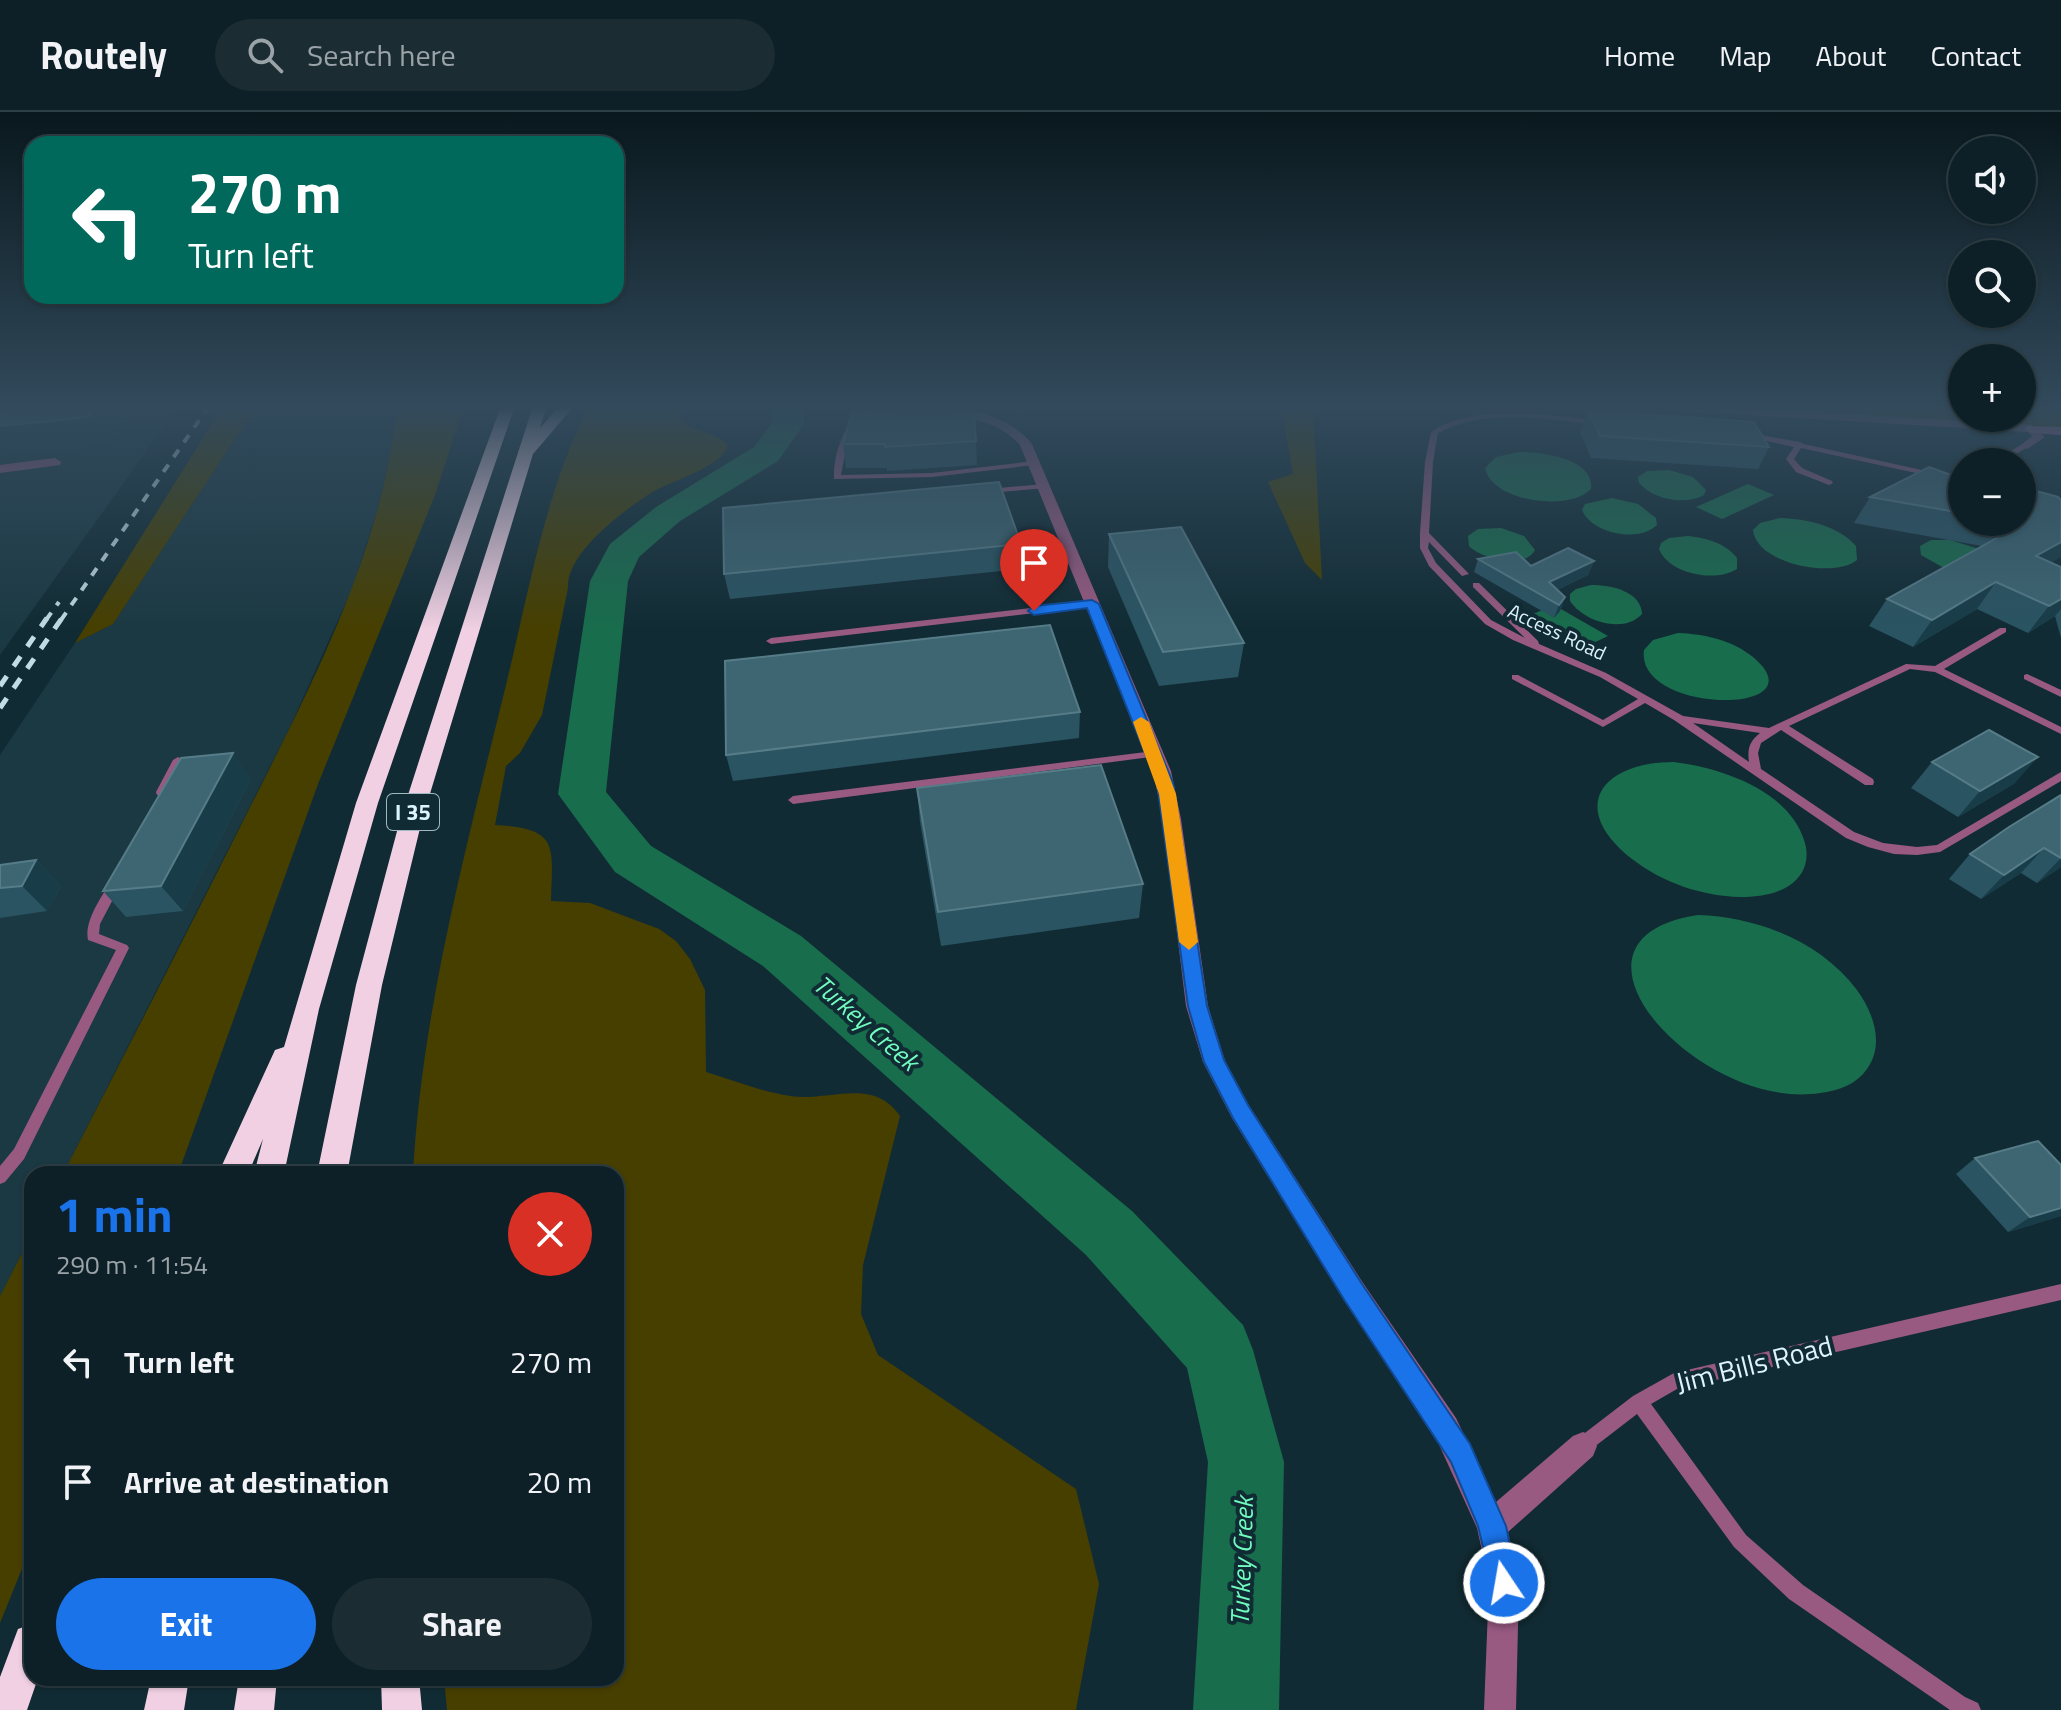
<!DOCTYPE html>
<meta charset="utf-8">
<style>
body{margin:0;font-family:"Titillium Web",sans-serif;background:#1b2d33;color:#f1f3f6;height:100vh;display:flex;flex-direction:column;font-size:30px;white-space:nowrap}
*{box-sizing:border-box;margin:0}
p{font-size:26px;color:#9aa3a7}
.icon{flex:none;width:44px;height:44px;fill:none;stroke:currentColor;stroke-width:2;stroke-linecap:round;stroke-linejoin:round}
.map{position:relative;flex:1;overflow:hidden}
.sheet{position:absolute;left:24px;top:1054px;width:600px;height:520px;display:flex;flex-direction:column;background:#0d2027;border-radius:24px;box-shadow:0 2px 6px #0004,0 0 0 2px #2d3e44}
.sheet>*{flex:none}
.hud{position:absolute;left:24px;top:24px;width:600px;height:168px;border-radius:24px;box-shadow:0 2px 6px #0004,0 0 0 2px #2d3e44;background:#00695c;color:#fff;overflow:hidden}
.tools{position:absolute;left:1948px;top:24px;display:grid;gap:16px}
.tools a{display:grid;place-items:center;width:88px;height:88px;border-radius:50%;background:#0d2027;box-shadow:0 2px 6px #0004,0 0 0 2px #2d3e44;font-size:40px}
.pin{position:absolute;display:grid;place-items:center;width:68px;height:68px;color:#fff;margin:-82px -34px;border-radius:50% 50% 50% 0;rotate:-45deg;box-shadow:0 0 8px #0007}
.pin .icon{rotate:45deg}
.me{position:absolute;width:88px;margin:-44px;rotate:348deg;stroke-linejoin:round;filter:drop-shadow(0 0 6px #0008)}
.turn{display:flex;align-items:center;gap:28px;height:168px;padding:0 32px;font-size:36px}
.turn .icon{width:104px;height:104px;stroke-width:2.5}
.turn b{display:block;font-size:56px;line-height:68px}
.round{display:grid;place-items:center;flex:none;width:84px;height:84px;border-radius:42px;background:#1b2d33}
.overview{display:flex;align-items:center;justify-content:space-between;height:136px;padding:0 32px}
h1{font-size:48px;font-weight:700;line-height:60px;color:#1a73e8}
.action{display:flex;gap:16px;margin-top:auto;padding:16px 32px}
.action a{flex:1;height:92px;border-radius:48px;background:#1a73e8;color:#fff;font-size:32px;font-weight:700;line-height:92px;text-align:center}
.action a+a{background:#1b2d33;color:#f1f3f6}
ul{padding:0;list-style:none}
li{display:flex;align-items:center;gap:24px;height:120px;padding:0 32px}
li div{flex:1}
li b{display:block;font-size:30px}
li em{font-style:normal}
header{display:flex;align-items:center;gap:48px;box-sizing:border-box;height:112px;padding:0 40px;background:#0d2027;border-bottom:2px solid #2d3e44}
header strong{font-size:38px}
nav{display:flex;gap:44px;margin-inline-start:auto;font-size:28px}
.search{width:560px;height:72px;background:#1b2d33;display:flex;align-items:center;gap:20px;box-sizing:border-box;padding:0 28px;border-radius:44px;color:#9aa3a7;font-size:30px}
.map>svg:first-child{display:block}
.built{fill:#1b3943}
.green{fill:#473f00}
.water{fill:#186d4c}
.lines{fill:none;stroke-linecap:round;stroke-linejoin:round}
.river{fill:#186d4c;fill-rule:evenodd}
.lane{fill:#995a82;fill-rule:evenodd}
.street{fill:#995a82;fill-rule:evenodd}
.secondary{fill:#d974b6;fill-rule:evenodd}
.highway{fill:#f1d0e3;fill-rule:evenodd}
.rail-far1{stroke:#c3dbe3;stroke-width:4;stroke-dasharray:9 9;stroke-linecap:butt}
.rail{stroke:#c3dbe3;stroke-width:5;stroke-dasharray:12 12;stroke-linecap:butt}
.wall{fill:#2a5462}
.shaded-wall{fill:#183c48}
.building{fill:#3d6572;stroke:#567c88;stroke-width:2}
.route{fill:#1a73e8;stroke:#114b97;stroke-width:2}
.slow{fill:#f59e0b}
.labels{text-anchor:middle;stroke-width:8;stroke-linejoin:round;paint-order:stroke}
.far-street-label{font-size:20px;fill:#ddf4fc;stroke:#112b34}
.shield{fill:#112b34;stroke:#a0b8c0;stroke-width:2}
.shield-label{font-size:22px;font-weight:bold;fill:#ddf4fc}
.water-label{font-size:26px;font-style:italic;fill:#70fcbe;stroke:#112b34}
.near-street-label{font-size:28px;fill:#ddf4fc;stroke:#112b34}
</style>
<header>
<strong>Routely</strong>
<div class="search"><svg class="icon" aria-label="search" viewBox="0 0 24 24"><circle cx="10" cy="10" r="6"/><path d="M15 15l6 6"/></svg>Search here</div>
<nav><a>Home</a><a>Map</a><a>About</a><a>Contact</a></nav>
</header>
<div class="map">
<svg width="2061" height="1598" viewBox="0 0 2061 1598">
<rect width="100%" height="100%" fill="#112b34"/>
<!-- built -->
<g class="built">
<polygon points="0,294 179,294 0,543"/>
<polygon points="257,294 397,294 393,333 376,402 352,477 290,615 63,1062 32,1062 32,1122 0,1184 0,643 75,531 113,512"/>
</g>
<!-- green -->
<g class="green">
<polygon points="223,294 257,294 113,512 75,531"/>
<path d="M397 294H464L435 383 318 672 178 1062H63C123 945 183 829 242 711 308 580 382 443 397 294Z"/>
<path d="M589 294H683L681 309C696 320 715 320 728 333 722 356 671 368 651 381 623 399 566 441 568 476L542 603 520 641 506 654 495 713C561 716 552 735 551 789L590 791 659 817 676 829 690 847 705 878 706 960C733 968 762 980 790 984 829 990 873 964 900 1004L863 1153 861 1202 878 1243 1076 1377 1099 1472 1076 1598H447L444 1566H616V1062H413C422 896 467 733 506 573 529 479 545 380 589 294Z"/>
<polygon points="1281,294 1313,294 1322,468 1305,451 1268,370 1293,362"/>
<polygon points="1674,294 1962,294 1962,306 2022,306 2022,294 2061,294 2061,318"/>
<polygon points="32,1122 32,1432 0,1511 0,1184"/>
</g>
<!-- water -->
<g class="water">
<path d="M1519 340C1541 340 1594 346 1591 377 1569 400 1492 390 1485 356L1496 345Z"/>
<path d="M1669 358 1693 365 1706 378 1704 383C1684 394 1653 387 1639 371L1638 365 1647 359Z"/>
<polygon points="1748,372 1774,383 1722,407 1696,395"/>
<path d="M1612 386 1638 392 1656 406 1657 413C1639 431 1592 422 1582 398L1585 392Z"/>
<path d="M1780 406C1807 407 1837 413 1856 434L1857 448C1834 467 1756 452 1753 418L1760 411Z"/>
<path d="M1501 416 1524 424 1535 438C1524 458 1482 447 1469 434L1468 424 1478 417Z"/>
<path d="M1688 424C1707 426 1725 431 1737 446V457C1715 471 1669 462 1659 437L1661 431 1669 426Z"/>
<polygon points="1931,428 1950,428 1979,437 1951,460 1921,443 1920,434"/>
<path d="M1591 473C1611 473 1641 479 1642 502 1624 522 1584 510 1570 489V482L1576 477Z"/>
<polygon points="1554,493 1608,524 1587,534 1533,502"/>
<path d="M1678 521C1704 522 1732 528 1753 545 1823 604 1635 603 1644 538L1653 528Z"/>
<path d="M1674 650C1721 656 1788 678 1804 728 1809 742 1807 756 1797 767 1783 782 1760 785 1740 785 1702 784 1663 771 1632 747 1567 696 1601 650 1674 650Z"/>
<path d="M1698 803C1757 805 1820 829 1857 878 1873 900 1885 932 1867 957 1857 972 1838 979 1820 981 1701 1000 1538 827 1698 803Z"/>
</g>
<g class="lines">
<!-- river -->
<polygon class="river" points="774,294 804,294 804,312 778,349 680,409 639,445 628,469 606,680 651,734 801,824 1132,1099 1243,1213 1253,1238 1284,1350 1279,1598 1193,1598 1208,1350 1187,1256 1086,1143 763,854 615,760 558,682 590,469 610,432 656,395 754,335 772,311"/>
<!-- lane -->
<g class="lane">
<path d="M866 294H875C851 315 847 332 841 363L932 361 1034 349 1038 351 1034 353 932 365 834 367C833 341 845 310 866 294Z"/>
<path d="M1491 302H1536L1598 308 1602 310 1598 312C1545 308 1488 295 1438 321L1433 350 1429 421 1469 462 1462 464 1429 430 1428 436 1436 451 1491 508 1525 526 1473 475V471H1479L1538 529 1539 532 1606 561 1683 604 1769 616 1906 552 1935 554 2000 516H2006V520L1944 557 2061 615V622L1935 560 1910 557 1789 614 1873 667 1874 670 1873 673H1865L1781 618 1761 631 1758 641 1761 657 1854 720 1883 731 1917 735 1937 733 2061 660V669L1940 740 1917 743 1894 742 1868 735 1846 726 1674 608 1645 591 1603 615 1512 567V563H1518L1603 608 1638 587 1600 565 1513 528 1485 512 1429 454 1420 436V421L1425 350 1431 320C1449 307 1470 304 1491 302ZM1693 611 1760 621C1750 629 1747 636 1749 650Z"/>
<polygon points="1744,320 1800,330 1804,332 1962,367 1962,371 1801,336 1794,347 1802,356 1832,369 1833,371 1829,373 1796,360 1786,347 1794,335 1744,324"/>
<polygon points="2024,331 2031,333 2003,350 1993,350"/>
<polygon points="1044,372 1047,372 1047,376 987,381 983,379 987,377"/>
<polygon points="1092,489 1095,490 1095,494 771,532 766,529 771,526"/>
<polygon points="2027,562 2061,578 2061,585 2024,567 2024,563"/>
<polygon points="1154,639 1158,640 1159,642 1158,644 793,692 788,688 793,684"/>
<polygon points="178,645 183,648 166,680 165,683 157,683 156,680 173,648"/>
<path d="M115 768 121 772 100 812 99 822 127 833 129 836 24 1047 5 1070 0 1072V1054L14 1037 116 838 88 828C84 809 101 786 111 769Z"/>
<polygon points="2061,1172 2061,1188 1677,1277 1651,1292 1746,1423 1803,1473 1965,1585 1978,1591 1981,1598 1950,1598 1789,1487 1734,1435 1637,1302 1589,1339 1583,1342 1577,1339 1574,1333 1577,1327 1633,1284 1674,1261"/>
</g>
<!-- street -->
<g class="street">
<path d="M887 294C936 294 999 291 1032 332L1171 659 1181 707 1208 894 1225 949 1248 992 1363 1171 1456 1306 1496 1390 1573 1324 1583 1320 1593 1324 1597 1334 1593 1344 1508 1420 1519 1471 1516 1598H1484L1489 1471 1477 1416 1436 1326 1345 1189 1232 1006 1203 950 1186 894 1163 707 1153 659 1020 333C993 303 956 305 918 301 907 300 896 300 887 294Z"/>
<polygon points="1660,294 1723,294 2031,313 2045,325 2027,337 2021,333 2032,324 2028,320 1666,298"/>
<polygon points="55,346 61,350 60,353 0,361 0,353"/>
</g>
<!-- secondary -->
<polygon class="secondary" points="2027,314 2061,315 2061,323 2031,321 2025,317"/>
<!-- highway -->
<g class="highway">
<polygon points="501,294 515,294 378,691 319,897 284,1062 254,1062 263,1027 248,1062 218,1062 275,938 284,935 356,691"/>
<polygon points="533,294 547,294 540,316 559,294 574,294 533,342 422,708 382,873 347,1062 317,1062 356,873 400,708"/>
<polygon points="32,1512 32,1566 38,1566 27,1598 0,1598 0,1565 18,1517"/>
<polygon points="151,1566 189,1566 184,1598 144,1598"/>
<polygon points="239,1566 277,1566 274,1598 234,1598"/>
<polygon points="381,1566 419,1566 422,1598 382,1598"/>
</g>
<!-- rail-far1 -->
<g class="rail-far1">
<polyline points="46,508 59,490"/>
<polyline points="61,508 209,294"/>
</g>
<!-- rail -->
<g class="rail">
<polyline points="0,574 47,506"/>
<polyline points="0,596 62,506"/>
</g>
</g>
<!-- wall -->
<g class="wall">
<polygon points="1589,298 1769,335 1758,357 1591,346 1580,320"/>
<polygon points="976,329 977,353 887,359 887,356 846,356 843,332"/>
<polygon points="1962,367 1962,410 2022,410 2061,445 2051,450 2061,455 2061,526 2055,504 2028,521 1977,497 1913,535 1869,514 1887,487 1982,434 1854,411 1870,385"/>
<polygon points="1109,422 1244,531 1238,565 1159,574 1108,455"/>
<polygon points="1021,432 1021,457 730,487 724,462"/>
<polygon points="1478,447 1531,454 1594,449 1588,463 1557,478 1565,485 1560,499 1554,506 1474,460"/>
<polygon points="1080,600 1079,626 733,669 726,643"/>
<polygon points="1932,650 2015,671 1958,705 1911,676"/>
<polygon points="251,667 183,799 126,805 103,779"/>
<polygon points="917,676 1143,772 1139,806 941,834 920,710"/>
<polygon points="2061,683 2061,755 2037,771 2021,761 1981,787 1949,767 1970,742"/>
<polygon points="36,748 61,774 47,799 0,806 0,753"/>
<polygon points="1975,1046 2061,1104 2008,1120 1956,1062"/>
</g>
<!-- shaded-wall -->
<g class="shaded-wall">
<polygon points="96,294 119,294 126,305 106,334 0,344 0,314"/>
<polygon points="2061,430 2061,445 2016,471 2036,444"/>
<polygon points="1594,449 1588,463 1544,484 1549,470"/>
<polygon points="1996,470 1977,497 1913,535 1932,508"/>
<polygon points="1565,485 1560,499 1554,506 1559,493"/>
<polygon points="2061,487 2061,497 2055,504 2028,521 2049,494"/>
<polygon points="233,641 251,667 183,799 161,774"/>
<polygon points="2038,645 2015,671 1958,705 1980,679"/>
<polygon points="2044,736 2021,761 1981,787 2004,763"/>
<polygon points="2061,746 2061,755 2037,771"/>
<polygon points="36,748 61,774 47,799 22,774"/>
<polygon points="2061,1096 2061,1104 2008,1120 2030,1105"/>
</g>
<!-- building -->
<g class="building">
<polygon points="0,294 96,294 88,305 0,314"/>
<polygon points="1589,298 1754,310 1769,335 1600,324"/>
<polygon points="974,299 976,329 885,335 885,332 843,332 852,300"/>
<polygon points="1929,355 1962,367 1962,401 1870,385"/>
<polygon points="999,370 1021,432 724,462 723,396"/>
<polygon points="2022,375 2058,385 2061,388 2061,430 2036,444 2061,455 2061,487 2049,494 1996,470 1932,508 1887,487 2022,412 2013,410 2022,410"/>
<polygon points="1181,415 1244,531 1163,540 1109,422"/>
<polygon points="1568,436 1594,449 1549,470 1565,485 1559,493 1478,447 1516,440 1531,454"/>
<polygon points="1050,513 1080,600 726,643 725,549"/>
<polygon points="1989,618 2038,645 1980,679 1932,650"/>
<polygon points="233,641 161,774 103,779 181,646"/>
<polygon points="1101,653 1143,772 938,800 917,676"/>
<polygon points="2061,683 2061,746 2044,736 2004,763 1970,742 2009,715"/>
<polygon points="36,748 22,774 0,776 0,753"/>
<polygon points="2038,1029 2061,1053 2061,1096 2030,1105 1975,1046"/>
</g>
<!-- sky -->
<linearGradient id="sky" x2="0" y2="1"><stop stop-color="#09181d"/><stop offset="0.57" stop-color="#324a5c"/><stop offset="1" stop-color="#324a5c" stop-opacity="0"/></linearGradient>
<rect width="2061" height="518" fill="url(#sky)"/>
<!-- route -->
<polygon class="route" points="1092,488 1099,492 1173,671 1207,894 1224,948 1248,993 1362,1172 1470,1332 1506,1414 1518,1471 1514,1481 1504,1485 1494,1481 1478,1414 1451,1350 1345,1189 1233,1006 1204,950 1188,894 1157,671 1087,496 1034,503 1028,499 1034,494"/>
<!-- slow -->
<polygon class="slow" points="1141,605 1149,610 1176,682 1198,830 1189,838 1179,830 1159,682 1133,610"/>
<g class="labels">
<!-- far-street labels -->
<g class="far-street-label">
<text transform="translate(1557 520) rotate(25)" y="7">Access Road</text>
</g>
<!-- shield labels -->
<rect class="shield" x="387" y="682" width="52" height="36" rx="6"/>
<g class="shield-label">
<text x="413" y="708">I 35</text>
</g>
<!-- water labels -->
<g class="water-label">
<text transform="translate(866 911) rotate(41)" y="9">Turkey Creek</text>
<text transform="translate(1242 1449) rotate(-88)" y="9">Turkey Creek</text>
</g>
<!-- near-street labels -->
<g class="near-street-label">
<text transform="translate(1754 1252) rotate(-14)" y="10">Jim Bills Road</text>
</g>
</g>
</svg>
<div class="tools">
<a><svg class="icon" aria-label="sound" viewBox="0 0 24 24"><path d="M4 9h4l5-4v14l-5-4H4zM17 9q2 3 0 6"/></svg></a>
<a><svg class="icon" aria-label="search" viewBox="0 0 24 24"><circle cx="10" cy="10" r="6"/><path d="M15 15l6 6"/></svg></a>
<a>+</a>
<a>−</a>
</div>
<div class="pin" style="left:1034px;top:499px;background:#d93025"><svg class="icon" aria-label="arrive" viewBox="0 0 24 24"><path d="M6 21V4h12l-3 4 3 4H6"/></svg></div>
<svg class="me" style="left:1504px;top:1471px" viewBox="-20 -20 40 40"><circle r="17" fill="#1a73e8" stroke="#fff" stroke-width="3"/><path d="M0-11L8 9 0 5-8 9z" fill="#fff"/></svg>
<div class="hud">
<div class="turn"><svg class="icon" aria-label="left" viewBox="0 0 24 24"><path d="M17 20v-9H6M10 6l-5 5 5 5"/></svg><div><b>270 m</b>Turn left</div></div>
</div>
<section class="sheet">
<div class="overview"><div><h1>1 min</h1><p>290 m · 11:54</p></div><a class="round" style="background:#d93025;color:#fff"><svg class="icon" aria-label="close" viewBox="0 0 24 24"><path d="M6 6l12 12M18 6L6 18"/></svg></a></div>
<ul>
<li><svg class="icon" aria-label="left" viewBox="0 0 24 24"><path d="M17 20v-9H6M10 6l-5 5 5 5"/></svg><div><b>Turn left</b></div><em>270 m</em></li>
<li><svg class="icon" aria-label="arrive" viewBox="0 0 24 24"><path d="M6 21V4h12l-3 4 3 4H6"/></svg><div><b>Arrive at destination</b></div><em>20 m</em></li>
</ul>
<div class="action"><a>Exit</a><a>Share</a></div>
</section>
</div>
